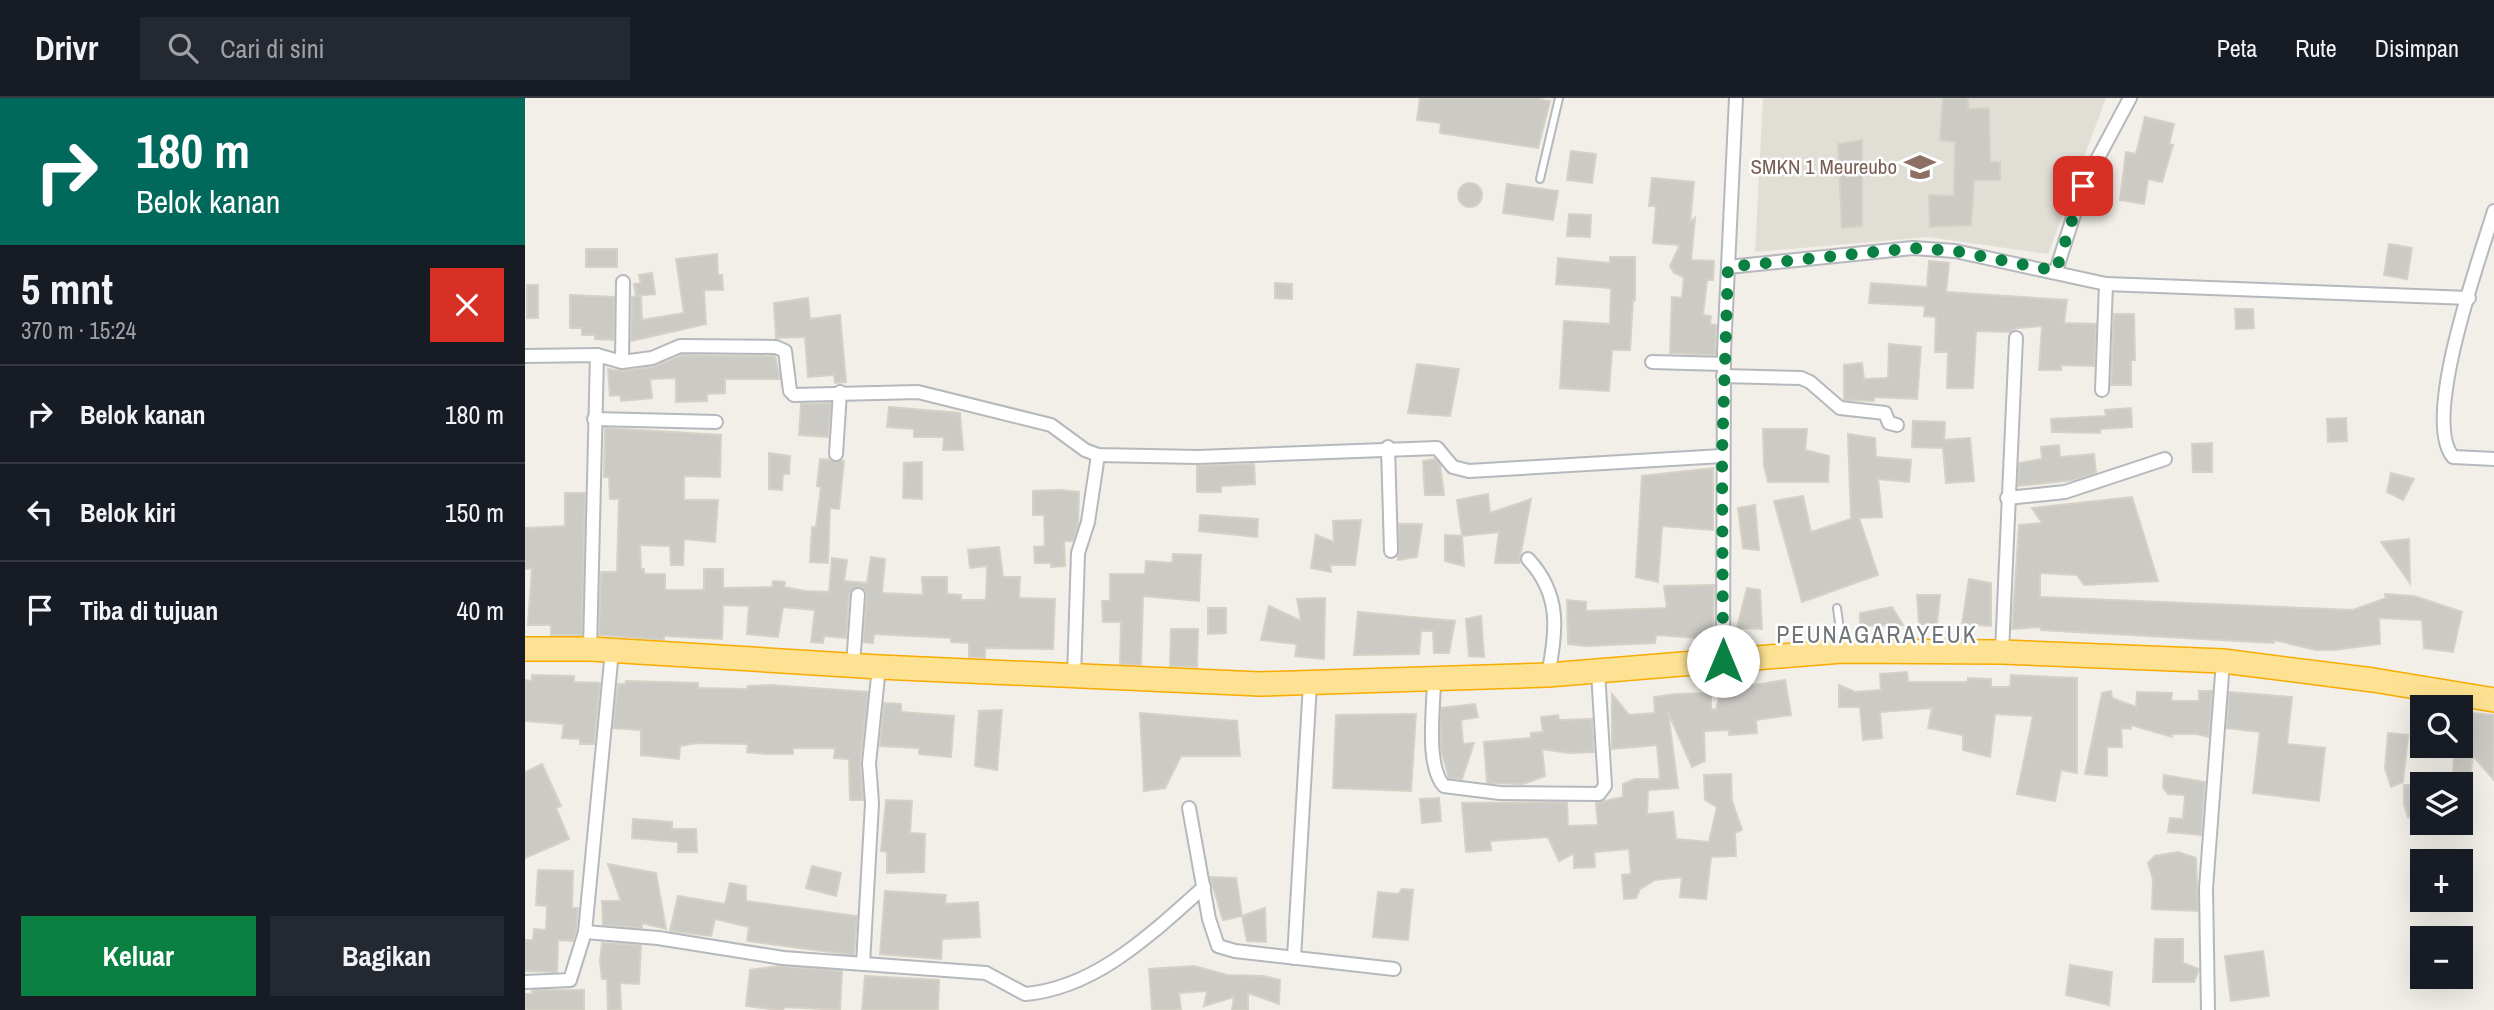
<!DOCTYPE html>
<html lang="id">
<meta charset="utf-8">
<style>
body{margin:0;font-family:"Archivo Narrow",sans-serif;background:#242831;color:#f1f3f6;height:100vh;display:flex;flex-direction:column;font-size:26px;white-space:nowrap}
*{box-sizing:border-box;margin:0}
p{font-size:23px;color:#9ea1a6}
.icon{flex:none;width:38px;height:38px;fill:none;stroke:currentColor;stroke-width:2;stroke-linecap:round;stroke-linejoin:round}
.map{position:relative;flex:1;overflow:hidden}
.drawer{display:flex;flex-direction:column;background:#171b24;width:525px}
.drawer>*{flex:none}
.guide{background:#00695c;color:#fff;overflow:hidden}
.buttons{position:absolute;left:1885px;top:597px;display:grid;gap:14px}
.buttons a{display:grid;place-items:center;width:63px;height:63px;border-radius:0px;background:#171b24;box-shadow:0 7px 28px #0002;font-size:35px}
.pin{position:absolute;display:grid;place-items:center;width:60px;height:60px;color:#fff;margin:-30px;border-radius:14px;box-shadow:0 4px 10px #0006}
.me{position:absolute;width:77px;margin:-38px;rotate:0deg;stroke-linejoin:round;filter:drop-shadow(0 0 5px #0008)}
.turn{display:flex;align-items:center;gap:24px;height:147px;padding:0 21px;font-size:32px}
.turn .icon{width:91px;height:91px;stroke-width:2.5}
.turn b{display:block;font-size:49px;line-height:60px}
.round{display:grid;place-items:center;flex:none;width:74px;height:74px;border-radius:0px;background:#242831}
.head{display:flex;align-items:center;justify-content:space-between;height:119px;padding:0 21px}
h1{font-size:42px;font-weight:700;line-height:52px}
.cta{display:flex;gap:14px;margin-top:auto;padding:14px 21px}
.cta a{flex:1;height:80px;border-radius:0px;background:#0b8043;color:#fff;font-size:28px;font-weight:700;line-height:80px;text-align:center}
.cta a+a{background:#242831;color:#f1f3f6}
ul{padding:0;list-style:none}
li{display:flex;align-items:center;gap:21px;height:98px;padding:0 21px;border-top:2px solid #363941}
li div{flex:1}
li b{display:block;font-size:26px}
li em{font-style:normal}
header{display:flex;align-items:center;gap:42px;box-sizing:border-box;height:98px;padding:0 35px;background:#171b24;border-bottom:2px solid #363941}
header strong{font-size:33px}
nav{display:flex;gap:38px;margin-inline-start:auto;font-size:24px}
.search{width:490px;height:63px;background:#242831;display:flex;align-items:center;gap:18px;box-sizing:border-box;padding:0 24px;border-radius:0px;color:#9ea1a6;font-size:26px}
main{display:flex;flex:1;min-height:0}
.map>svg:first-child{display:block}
.education{fill:#e1ded6}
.building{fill:#cccac5;stroke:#d6d1c6;stroke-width:2}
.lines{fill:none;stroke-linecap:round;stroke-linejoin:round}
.lane-casing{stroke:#b5b8bc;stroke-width:10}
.street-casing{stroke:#b5b8bc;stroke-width:16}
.highway-casing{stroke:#f9ab00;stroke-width:26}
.lane{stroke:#fff;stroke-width:6}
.street{stroke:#fff;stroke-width:12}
.highway{stroke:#fde293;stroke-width:23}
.route{stroke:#0b8043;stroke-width:12;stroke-dasharray:0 21.6}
.labels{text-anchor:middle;stroke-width:5;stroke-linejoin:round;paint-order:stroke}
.education-label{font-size:21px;fill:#785e54;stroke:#fff;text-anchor:end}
.quarter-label{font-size:24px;letter-spacing:2px;fill:#70757a;stroke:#fff}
</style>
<header>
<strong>Drivr</strong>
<div class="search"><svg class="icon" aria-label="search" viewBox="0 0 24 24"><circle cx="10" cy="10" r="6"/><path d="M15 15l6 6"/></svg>Cari di sini</div>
<nav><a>Peta</a><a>Rute</a><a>Disimpan</a></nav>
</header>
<main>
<section class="drawer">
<div class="guide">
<div class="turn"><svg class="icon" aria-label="right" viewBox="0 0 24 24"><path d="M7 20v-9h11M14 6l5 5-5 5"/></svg><div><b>180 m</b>Belok kanan</div></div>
</div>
<div class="head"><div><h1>5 mnt</h1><p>370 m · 15:24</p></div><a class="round" style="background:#d93025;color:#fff"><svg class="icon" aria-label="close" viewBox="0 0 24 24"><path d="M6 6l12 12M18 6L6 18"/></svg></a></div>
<ul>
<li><svg class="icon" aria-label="right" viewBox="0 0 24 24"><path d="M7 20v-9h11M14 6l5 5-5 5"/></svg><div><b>Belok kanan</b></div><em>180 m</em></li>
<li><svg class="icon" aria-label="left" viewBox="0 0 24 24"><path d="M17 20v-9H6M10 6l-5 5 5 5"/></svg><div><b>Belok kiri</b></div><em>150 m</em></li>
<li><svg class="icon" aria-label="arrive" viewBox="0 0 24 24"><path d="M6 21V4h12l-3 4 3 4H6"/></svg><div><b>Tiba di tujuan</b></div><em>40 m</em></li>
</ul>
<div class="cta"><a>Keluar</a><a>Bagikan</a></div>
</section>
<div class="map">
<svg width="1969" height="912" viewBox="0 0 1969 912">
<rect width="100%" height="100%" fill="#f1efe8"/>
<!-- education -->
<polygon class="education" points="1238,0 1581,0 1523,156 1403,139 1230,154"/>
<!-- building -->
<g class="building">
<polygon points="895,0 1008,0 1025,3 1013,50 915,35 916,25 892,22"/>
<polygon points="1418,0 1443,0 1443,11 1464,10 1465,64 1475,64 1475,82 1449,82 1446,127 1405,129 1404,97 1429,98 1430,44 1415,42"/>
<polygon points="1620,19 1649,26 1644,46 1648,47 1637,84 1623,81 1619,106 1595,102 1601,54 1611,56"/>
<polygon points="1337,42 1337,128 1317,130 1313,46"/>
<polygon points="1046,53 1071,56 1067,85 1042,82"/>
<polygon points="1127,80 1169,84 1165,124 1170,120 1166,162 1189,163 1188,182 1182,182 1178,217 1186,218 1185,226 1191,227 1190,257 1145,255 1147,199 1157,200 1159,179 1149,175 1145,168 1155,147 1128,145 1131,108 1124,108"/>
<circle cx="945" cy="97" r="12"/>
<polygon points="982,86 1033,93 1028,122 978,115"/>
<polygon points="1044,116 1066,117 1065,139 1042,138"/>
<polygon points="1864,146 1887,150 1882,181 1859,177"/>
<rect x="61" y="151" width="31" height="18"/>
<polygon points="192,156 193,177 197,177 198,192 179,192 181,226 106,243 107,199 116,198 117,222 159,215 151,161"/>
<polygon points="1085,159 1110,159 1110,202 1108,202 1105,252 1087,252 1084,293 1035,290 1039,223 1085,226 1086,190 1031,186 1033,160 1085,165"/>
<polygon points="1404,163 1424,165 1421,194 1542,202 1539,225 1571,226 1569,268 1536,267 1536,272 1514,272 1517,228 1492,230 1485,234 1451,233 1448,290 1422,290 1423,254 1410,254 1411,219 1399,218 1400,208 1344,205 1346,185 1402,189"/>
<polygon points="127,175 130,196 111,198 109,186 116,185 114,177"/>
<polygon points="750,185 767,186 767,201 750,200"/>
<rect x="2" y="187" width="11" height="33"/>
<polygon points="45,197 89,199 89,242 70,241 70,237 57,237 57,230 45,230"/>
<polygon points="283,200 285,221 315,217 321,284 310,285 309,277 283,279 280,239 251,240 249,205"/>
<polygon points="1710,211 1728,211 1729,230 1711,231"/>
<polygon points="1589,216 1609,216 1610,262 1606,262 1606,287 1586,287"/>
<polygon points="1364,246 1396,249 1392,301 1349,299 1349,303 1319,302 1319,267 1337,265 1339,281 1363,280"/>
<polygon points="157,257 250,258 255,281 200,281 200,295 182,296 182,303 151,304 151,280 125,281 127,300 96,303 95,297 85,298 83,271 98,273 128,269"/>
<polygon points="892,266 934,271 925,318 883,315"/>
<polygon points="306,305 303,339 274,337 276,306"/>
<polygon points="364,309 435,315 438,352 418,352 419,339 389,339 389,331 362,329"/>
<polygon points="1606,310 1607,329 1575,331 1575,335 1527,334 1526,321 1581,318 1580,312"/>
<polygon points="1821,320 1822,343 1803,344 1802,321"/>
<polygon points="1388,323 1420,324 1419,342 1445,340 1449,383 1421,385 1418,350 1387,349"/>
<polygon points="80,330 196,337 195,379 159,378 159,402 193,402 190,444 159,441 158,467 146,467 145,448 115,447 116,471 119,471 119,476 140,476 140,492 179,492 179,471 198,471 198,490 247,489 248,483 260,484 259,489 280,493 304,494 307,460 322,462 319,483 342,485 346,459 360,461 357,495 398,497 397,479 422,479 422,496 436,497 436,502 461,502 462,468 445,470 443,452 474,449 478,479 495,479 494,500 530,501 528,551 460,550 460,560 444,559 444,545 426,544 426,540 349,536 348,545 338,544 342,497 338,490 333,488 324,496 321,540 299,538 298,545 286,544 290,512 258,509 253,539 222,536 224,508 198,507 197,541 139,538 139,542 74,537 76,474 92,474 94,401 85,401 84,379 79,379"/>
<polygon points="1238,331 1282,331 1280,352 1304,358 1303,384 1243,384 1239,368"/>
<polygon points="1323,336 1350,340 1351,359 1386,362 1384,384 1353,381 1357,419 1334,420 1353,477 1277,504 1249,403 1278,398 1286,434 1326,421"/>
<polygon points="1687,345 1687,374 1668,374 1667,346"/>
<polygon points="1534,347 1535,359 1569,356 1571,375 1549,382 1493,388 1494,365 1517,361 1516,349"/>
<polygon points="244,355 265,358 264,376 258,376 257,392 244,391"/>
<polygon points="295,361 319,363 314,411 305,410 303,465 285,464 287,429 291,429 296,389 292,388"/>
<polygon points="910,361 915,367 919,397 900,397 898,363"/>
<polygon points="397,364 397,401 378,400 379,365"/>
<polygon points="729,366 730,386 696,388 696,394 672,394 672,368"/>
<polygon points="1188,370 1188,432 1137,428 1133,484 1111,479 1117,378"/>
<polygon points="1866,375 1889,381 1878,402 1862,394"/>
<polygon points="534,392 554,394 553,425 548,443 539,443 540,468 526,469 526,465 510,465 509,449 520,448 519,417 508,417 508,393"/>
<polygon points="40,395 60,395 57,537 26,537 26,527 3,527 7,470 0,471 0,430 40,428"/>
<polygon points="963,396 965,415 1006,401 994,465 970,465 974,434 937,438 932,402"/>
<polygon points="1607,399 1633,483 1559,487 1552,477 1515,475 1515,499 1828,512 1861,500 1860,496 1889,498 1937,514 1928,554 1899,550 1897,522 1854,520 1855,546 1809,552 1791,552 1749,542 1749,545 1516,532 1516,529 1487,531 1494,427 1517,425 1507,410"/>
<polygon points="1230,407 1234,452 1218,450 1213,410"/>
<polygon points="675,417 733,421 732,439 674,433"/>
<polygon points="836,422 830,467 805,467 806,474 786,470 791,437 809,444 808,423"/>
<polygon points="874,426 897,426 892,459 873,462"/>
<polygon points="920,437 937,438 939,468 920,463"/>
<polygon points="1884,441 1885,485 1856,444"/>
<polygon points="648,456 676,457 674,503 618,498 616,567 595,566 596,524 578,524 577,503 585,503 585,476 620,476 621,463 647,465"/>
<polygon points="1444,481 1466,485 1466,528 1437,526"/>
<polygon points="1189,487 1188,541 1131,537 1130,545 1061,548 1043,546 1042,502 1061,504 1061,513 1142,510 1139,488"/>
<polygon points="1222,490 1235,492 1237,531 1212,530"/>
<polygon points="1392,497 1415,497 1412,526 1394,526"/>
<polygon points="800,500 799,561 770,558 772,546 736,542 744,508 776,523 772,501"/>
<polygon points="1367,509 1378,527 1335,528 1335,515"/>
<polygon points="683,510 701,510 701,535 683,536"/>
<polygon points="833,514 930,523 924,555 909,555 908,533 896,533 894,556 829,557"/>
<polygon points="956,518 959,559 944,558 941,521"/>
<polygon points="646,531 673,531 672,569 645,568"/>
<polygon points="1382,574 1383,584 1443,584 1443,580 1466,581 1466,589 1485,589 1486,577 1552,580 1552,675 1536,672 1530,703 1492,696 1508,618 1470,616 1465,659 1438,652 1438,637 1403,630 1407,610 1355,614 1357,640 1338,642 1335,609 1314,609 1314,587 1330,594 1356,592 1355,576"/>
<polygon points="7,577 49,578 49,584 75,585 69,646 55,646 55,641 37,640 39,626 0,623 0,582 7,583"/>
<polygon points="1260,582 1266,617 1231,622 1232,635 1204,637 1204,632 1179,633 1180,663 1167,669 1143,614 1153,690 1123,692 1122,716 1148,714 1151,741 1184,744 1192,709 1180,702 1179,677 1206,676 1207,703 1217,732 1210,735 1211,758 1186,759 1181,801 1155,799 1157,779 1130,782 1115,791 1111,800 1099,801 1097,777 1106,776 1104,751 1069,754 1070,769 1049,770 1049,755 1034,763 1023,739 965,743 966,752 941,754 937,705 1042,704 1043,728 1073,727 1071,705 1098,699 1098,686 1110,681 1135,681 1132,647 1087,651 1087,596 1104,617 1130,615 1129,599 1150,596 1186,595 1186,611 1191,612 1196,590 1202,590 1202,587 1229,587"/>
<polygon points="101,583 173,585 173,590 222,591 223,588 245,587 343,594 335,664 338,702 325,702 324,661 309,660 310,650 268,650 268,656 241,656 222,654 223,646 172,645 155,648 154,661 116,657 116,632 88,630 93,586 100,586"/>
<polygon points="1586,593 1587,600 1611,609 1612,594 1647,595 1646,603 1674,603 1674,593 1687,593 1684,639 1672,636 1647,636 1647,639 1606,627 1606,631 1596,630 1597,649 1582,649 1582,678 1560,676 1577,595"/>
<polygon points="1704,594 1767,599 1762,646 1800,650 1794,703 1728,695 1735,634 1702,630"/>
<polygon points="359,605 376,606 376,614 429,618 426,659 394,656 394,650 355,648"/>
<polygon points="950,606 953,619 936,622 938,646 949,645 937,681 924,680 916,652 916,610"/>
<polygon points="477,612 472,672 450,668 454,613"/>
<polygon points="1936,614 1969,617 1969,682 1948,658 1946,675 1928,674 1930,648 1936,648"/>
<polygon points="615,615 712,623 715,658 656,658 640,690 619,693"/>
<polygon points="891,616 886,693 808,690 811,617"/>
<polygon points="1033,617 1034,622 1067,621 1069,654 1043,655 1017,651 1020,678 998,686 962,685 959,644 1006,640 1006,635 1018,634 1016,619"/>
<polygon points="1863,635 1883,637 1878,684 1866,689 1860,670"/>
<polygon points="17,666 36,708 31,710 44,741 0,760 0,674"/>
<polygon points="1639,677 1680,684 1676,737 1643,734 1645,720 1658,721 1660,697 1643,696 1638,690"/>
<polygon points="1879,687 1897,687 1897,720 1883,719 1879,706"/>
<polygon points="914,700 916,723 897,725 895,701"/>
<polygon points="361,702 387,703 385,735 400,736 399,774 362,775 362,754 356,753"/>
<polygon points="108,721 147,724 147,731 171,731 172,754 153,754 153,744 107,740"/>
<polygon points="1653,754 1671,760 1673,813 1627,811 1628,781 1623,765 1630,758"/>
<polygon points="83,766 131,775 141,831 117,825 117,830 78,827 77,803 96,803"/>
<polygon points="287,768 316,775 311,798 281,790"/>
<polygon points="13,772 48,773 47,810 53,810 51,832 48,843 33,842 32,874 0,873 0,842 8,842 9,831 21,832 22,808 11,807"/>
<polygon points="685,779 711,780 717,818 698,822"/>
<polygon points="205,785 221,788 221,803 332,818 329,857 222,843 224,829 190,821 186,838 145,833 153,798 200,806"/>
<polygon points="877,791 888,792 883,842 848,839 853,794 873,796"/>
<polygon points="360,793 421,797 420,806 453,804 455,839 417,841 416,861 355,856"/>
<polygon points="740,810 741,844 722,843 717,818"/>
<polygon points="1630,841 1658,841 1658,865 1674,871 1669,884 1628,884"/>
<polygon points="77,845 116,847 114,886 95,885 96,912 83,912 82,881 77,881 75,863"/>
<polygon points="1738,853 1744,898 1706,903 1700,858"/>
<polygon points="1545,867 1587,874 1584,907 1541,897"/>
<polygon points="254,868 317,873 315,912 259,909 258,912 252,912 221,908 225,872"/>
<polygon points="669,868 702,877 738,878 755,882 754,906 723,895 723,912 707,912 709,899 679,908 682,893 654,895 656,912 627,912 624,871"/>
<polygon points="340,878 414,882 413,912 337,912"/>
<polygon points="7,892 59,892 59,912 0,912 0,896 7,896"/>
</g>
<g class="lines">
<!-- lane casing -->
<g class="lane-casing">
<g id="lane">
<polyline points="1015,81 1034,0"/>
<polyline points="1312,510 1317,547"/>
</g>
</g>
<!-- street casing -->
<g class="street-casing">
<g id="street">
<path d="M1969 113C1955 160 1896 321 1928 359L1969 361"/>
<polyline points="1203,169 1388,150 1430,153 1581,186 1944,200"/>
<polyline points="1531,173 1558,88 1605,0"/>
<polyline points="0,258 72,257 97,264 127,260 155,248 251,249 260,253 265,293 269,297 393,294 526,327 560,352 573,357 673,359 912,350 928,369 944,373 1197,358"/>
<polyline points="97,264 98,184"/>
<polyline points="1127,264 1199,266"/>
<polyline points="1198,278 1276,280 1285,284 1315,310 1360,315 1364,325 1372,327"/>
<polyline points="1577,292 1581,186"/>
<polyline points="69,321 191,324"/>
<polyline points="863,349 866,453"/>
<polyline points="311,356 315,294"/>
<polyline points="1482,400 1540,394 1640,361"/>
<path d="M1003 461C1036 496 1032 533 1023 577"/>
<polyline points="65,551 72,257"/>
<polyline points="1477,554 1491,240"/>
<polyline points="1198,563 1199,253 1211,0"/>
<polyline points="328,567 333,497"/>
<polyline points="549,579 553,455 563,424 573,357"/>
<path d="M909 581C909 609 900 667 919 688L975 695 1074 696 1080 688 1073 574"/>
<polyline points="664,710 684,821 693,848 710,853 869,871"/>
<path d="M60 834 133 840 258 860 461 875 500 896C572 890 628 834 679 789"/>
<polyline points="769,860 785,585"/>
<polyline points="338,866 347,705 344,665 354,569"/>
<polyline points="0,884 45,882 60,834 87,553"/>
<polyline points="1683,912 1681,790 1698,563"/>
</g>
</g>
<!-- highway casing -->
<g class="highway-casing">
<polyline id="highway" points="0,551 65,551 354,569 735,586 1023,577 1317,553 1477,554 1698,563 1848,582 1969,602"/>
</g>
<!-- lane -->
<use href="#lane" class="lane"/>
<!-- street -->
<use href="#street" class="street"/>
<!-- highway -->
<use href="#highway" class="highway"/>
</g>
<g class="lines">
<!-- route -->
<polyline class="route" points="1198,563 1197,358 1203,169 1388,150 1430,153 1531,173 1558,88"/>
</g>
<!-- icons -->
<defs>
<g id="school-bare" transform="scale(2.415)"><path d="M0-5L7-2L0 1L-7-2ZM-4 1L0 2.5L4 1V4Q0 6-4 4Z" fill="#8d6e63" stroke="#fff" stroke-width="2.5" paint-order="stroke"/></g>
</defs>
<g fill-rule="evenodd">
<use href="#school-bare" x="1395" y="69"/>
</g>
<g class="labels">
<!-- education labels -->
<g class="education-label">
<text x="1372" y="76">SMKN 1 Meureubo</text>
</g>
<!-- quarter labels -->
<g class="quarter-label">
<text x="1352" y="545">PEUNAGARAYEUK</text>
</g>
</g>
</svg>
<div class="buttons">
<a><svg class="icon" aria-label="search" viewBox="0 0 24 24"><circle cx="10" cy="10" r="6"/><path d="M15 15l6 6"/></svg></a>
<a><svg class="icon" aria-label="layers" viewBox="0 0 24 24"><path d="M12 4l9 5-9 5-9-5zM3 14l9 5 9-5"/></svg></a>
<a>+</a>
<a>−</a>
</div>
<div class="pin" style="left:1558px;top:88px;background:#d93025"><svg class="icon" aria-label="arrive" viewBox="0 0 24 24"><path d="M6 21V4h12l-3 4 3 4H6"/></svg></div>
<svg class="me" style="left:1198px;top:563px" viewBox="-20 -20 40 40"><circle r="19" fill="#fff"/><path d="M0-13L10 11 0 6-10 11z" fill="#0b8043"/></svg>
</div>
</main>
